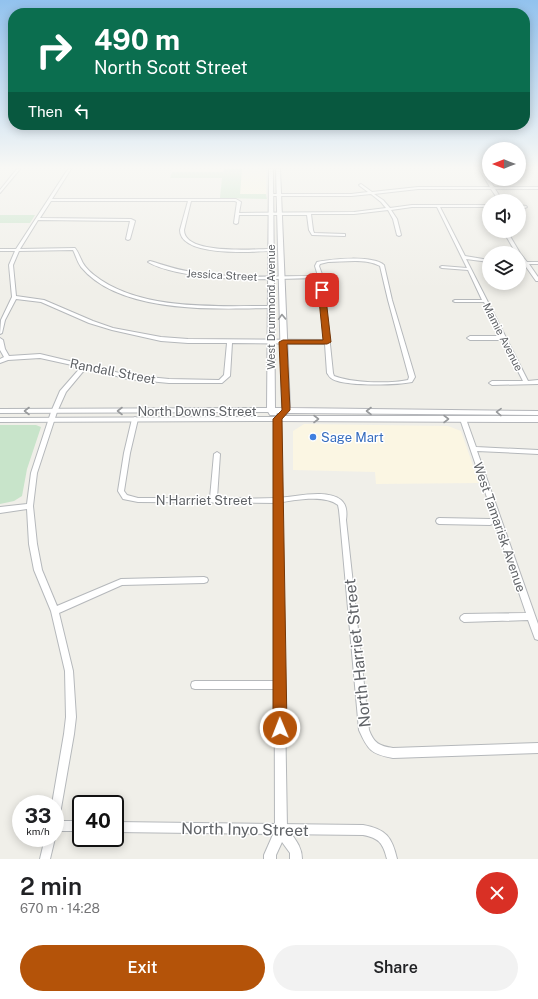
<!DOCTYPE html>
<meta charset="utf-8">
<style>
body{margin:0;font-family:"Public Sans",sans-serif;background:#f2f2f2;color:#202124;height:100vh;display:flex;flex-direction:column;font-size:15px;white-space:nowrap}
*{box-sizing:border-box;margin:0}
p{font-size:13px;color:#757577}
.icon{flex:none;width:22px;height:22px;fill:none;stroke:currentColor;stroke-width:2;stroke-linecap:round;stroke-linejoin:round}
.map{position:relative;height:859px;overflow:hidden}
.drawer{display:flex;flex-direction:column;background:#fff;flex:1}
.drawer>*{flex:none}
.top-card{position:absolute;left:8px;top:8px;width:522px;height:122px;border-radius:16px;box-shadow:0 2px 10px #0003;background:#0b6e4f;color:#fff;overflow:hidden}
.needle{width:26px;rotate:270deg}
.tools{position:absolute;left:482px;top:142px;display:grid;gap:8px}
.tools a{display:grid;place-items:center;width:44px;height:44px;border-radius:50%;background:#fff;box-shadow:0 2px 10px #0003;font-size:20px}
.speed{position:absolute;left:12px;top:795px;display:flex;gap:8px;font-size:20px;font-weight:700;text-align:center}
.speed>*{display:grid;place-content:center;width:52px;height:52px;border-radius:50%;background:#fff;box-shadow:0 2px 10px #0003;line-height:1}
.speed small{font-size:10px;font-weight:400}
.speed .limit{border:2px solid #111;border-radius:6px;background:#fff;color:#111}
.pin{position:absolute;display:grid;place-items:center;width:34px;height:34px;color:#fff;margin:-17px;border-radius:8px;box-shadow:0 2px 6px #0006}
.me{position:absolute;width:44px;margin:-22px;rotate:359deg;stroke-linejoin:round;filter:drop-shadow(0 0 3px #0008)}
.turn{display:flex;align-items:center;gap:14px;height:84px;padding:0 20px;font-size:18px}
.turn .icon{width:52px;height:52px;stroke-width:2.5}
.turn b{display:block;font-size:28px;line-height:34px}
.then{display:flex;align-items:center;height:38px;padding:0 20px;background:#0003;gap:8px;font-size:15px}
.round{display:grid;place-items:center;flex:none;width:42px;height:42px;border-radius:21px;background:#f2f2f2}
.summary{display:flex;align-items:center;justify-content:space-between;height:68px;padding:0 20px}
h1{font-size:24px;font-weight:600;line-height:30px}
.button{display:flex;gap:8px;margin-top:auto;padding:8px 20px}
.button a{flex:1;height:46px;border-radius:24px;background:#b45309;color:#fff;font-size:16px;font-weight:600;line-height:46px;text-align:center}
.button a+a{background:#f2f2f2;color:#202124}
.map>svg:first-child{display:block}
.commercial{fill:#fbf6e3}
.green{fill:#c8e4ca}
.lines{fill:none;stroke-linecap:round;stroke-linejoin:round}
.minor-casing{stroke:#b5b8bb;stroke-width:2}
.tertiary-casing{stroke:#b5b8bb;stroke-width:2}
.secondary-casing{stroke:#b5b7bb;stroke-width:2}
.minor{fill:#fff;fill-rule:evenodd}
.tertiary{fill:#fff;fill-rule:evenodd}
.secondary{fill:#fff;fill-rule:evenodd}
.oneway{stroke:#989a9c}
.route{fill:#b45309;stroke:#753606}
.shop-dot{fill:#3f7fe0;stroke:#fff;stroke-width:1.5}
.labels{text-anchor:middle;stroke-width:3;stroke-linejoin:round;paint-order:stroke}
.far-street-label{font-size:11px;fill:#606367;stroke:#fff}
.street-label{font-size:13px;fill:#606367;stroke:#fff}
.shop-label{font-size:13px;fill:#366cbe;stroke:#fff;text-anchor:start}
.near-street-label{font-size:16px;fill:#606367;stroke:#fff}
</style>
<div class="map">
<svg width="538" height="859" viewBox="0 0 538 859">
<rect width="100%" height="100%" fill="#f0efe9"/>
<!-- commercial -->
<g class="commercial">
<polygon points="173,169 266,169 266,194 240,194 241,178 170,178"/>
<polygon points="304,424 448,426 461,431 479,483 376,484 375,472 293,470 293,431"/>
</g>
<!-- green -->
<g class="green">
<polygon points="224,169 242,169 240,194 266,194 267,199 220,198 222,178 170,178 172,172 223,172"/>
<polygon points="0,215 35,215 30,223 0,223"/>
<polygon points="0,425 36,425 41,427 27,469 22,496 14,501 0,504"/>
</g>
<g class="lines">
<!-- minor casing -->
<g class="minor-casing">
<g id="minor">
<polygon points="17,169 20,169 0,193 0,190"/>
<path d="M68 169H71L52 199H236L241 202 239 213 354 212 386 208 381 202 371 194 351 196H271L269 195 271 194H351L368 192 360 186 359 185 361 184 372 192 418 187H490L479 169H482L494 187H538V189H495L503 201H499L491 189H418L374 194 383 200 390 208 412 205H489V207H440L465 256 489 260V262L466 259 528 381 538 380V384L492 385 489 383 492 381H523L502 340H470L467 338 470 336H501L484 302H455L453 301 455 300H482L468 270 442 268 440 267 442 266 467 268 437 207H412L391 210 397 219 401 235 399 236 397 235 393 219 388 210 354 214H311L313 230 314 233 345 234V236H344L312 235 309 230 307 215H239L238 223 236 224 234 223 237 202 235 201H191L184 230C184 255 253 249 270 249L272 250 270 251C252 252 180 257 180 230L188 201H51L40 218 131 219 135 221 130 239 128 240 126 239 130 221 38 220 20 249 75 248C78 252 79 255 81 259 83 265 89 271 94 275 139 311 217 306 271 306L273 307 271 308C215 309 120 314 81 267 77 261 76 256 73 250L19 251 13 265 16 296 44 300 93 321 113 328 161 337 188 339 324 340 319 278C271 279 224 282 177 272 168 270 156 267 148 262L150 261C164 265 177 270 192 272 233 279 276 276 318 276L315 266 317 262C332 259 372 255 384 265L392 300 415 377 412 382C398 385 342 387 331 378 329 377 328 374 327 373L325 344 232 343 230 376 222 383H169L128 379 86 368 66 392 57 412 37 473 33 506 37 544 42 570 57 606 121 579 204 577 207 578 208 580 207 582 204 583 122 585 59 613 73 671 76 717 74 734 60 814 59 818 55 819V804H52L64 734 66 717 65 671 51 611 34 570 29 544 27 509 0 513V507L27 504 31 473 51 412 60 391 81 367 40 358 8 360 0 363V359L4 357 0 350V338L3 340 5 349 9 356 40 354 128 375 169 379 219 380 224 375 227 343H188L161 341 112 330 89 323 41 302 16 299 5 320 2 333 0 334 1 320 12 297 9 265 15 251H0V249H16ZM328 262C343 262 366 258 380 266L388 300 409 377 408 380C389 384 352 383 334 376L333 373 323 277 319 266 320 264Z"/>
<polygon points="519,205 526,206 527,207 525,208 519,207"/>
<polygon points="503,231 507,231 520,253 527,262 538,262 538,264 529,264 538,277 538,281 536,281 524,264 519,264 519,262 523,262 519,257 519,253 516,253"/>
<path d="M135 417 138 419 130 453 124 491 127 495 138 498H210L214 454 217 452 220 454 217 498C236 498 255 499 275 498 293 498 325 488 341 500 347 505 347 513 346 520L369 730C374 743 379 746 393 748L538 743V753L393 758C371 754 368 750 359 730L340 520 339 510 338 505C325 494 293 500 277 503L138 502 123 499 118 491 124 453 132 419Z"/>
<polygon points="463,417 466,419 476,447 538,450 538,454 477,451 538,624 538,640 535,639 528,620 464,622 461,620 460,618 461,616 464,614 526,613 495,523 490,525 439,524 437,523 436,521 437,519 439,518 490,519 494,518 460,419"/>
<polygon points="195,681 279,681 282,682 283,685 282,688 279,689 195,689 192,688 191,685 192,682"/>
<rect x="55" y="821" width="26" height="10"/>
<path d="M115 822 363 825C386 829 392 837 397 859H387C383 843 379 838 363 835L115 832Z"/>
<polygon points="45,838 55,838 50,859 40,859"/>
</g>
</g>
<!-- tertiary casing -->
<g class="tertiary-casing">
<g id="tertiary">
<polygon points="271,408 273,408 274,410 273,412 0,413 0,409"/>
<path d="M277 417 280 419 287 828C294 838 302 846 302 859H290V853L282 842 276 855V859H264V855L275 830 274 421 0 422V418Z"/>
</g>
</g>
<!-- secondary casing -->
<g class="secondary-casing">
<polygon id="secondary" points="269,169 273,169 275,408 282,408 276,169 280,169 290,408 538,411 538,415 288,413 282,416 538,416 538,422 274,421 273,419 274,417 282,416 279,416 278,414 279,413 277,413 276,415 270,415 267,410"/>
</g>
<!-- minor -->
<use href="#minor" class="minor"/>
<!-- tertiary -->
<use href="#tertiary" class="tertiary"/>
<!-- secondary -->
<use href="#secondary" class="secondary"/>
</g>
<!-- one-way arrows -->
<defs><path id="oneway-chevron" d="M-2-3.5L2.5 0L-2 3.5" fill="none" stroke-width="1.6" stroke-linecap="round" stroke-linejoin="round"/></defs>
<g class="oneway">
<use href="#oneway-chevron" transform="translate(282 317) rotate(-92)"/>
<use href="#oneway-chevron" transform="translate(27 411) rotate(-180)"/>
<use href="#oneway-chevron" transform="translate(120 411) rotate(180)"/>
<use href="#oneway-chevron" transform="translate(369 411) rotate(-180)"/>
<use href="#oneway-chevron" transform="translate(499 412) rotate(-179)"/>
<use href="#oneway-chevron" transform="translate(316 419)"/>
<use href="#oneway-chevron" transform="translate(446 419)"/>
</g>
<!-- sky -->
<linearGradient id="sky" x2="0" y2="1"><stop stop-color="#92c2ee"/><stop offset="0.58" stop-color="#f8f8f5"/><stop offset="1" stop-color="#f8f8f5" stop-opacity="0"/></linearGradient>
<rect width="538" height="289" fill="url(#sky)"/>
<!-- route -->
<polygon class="route" points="322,288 325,290 331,342 327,344 287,344 290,410 282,419 287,728 285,733 280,735 275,733 273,728 273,419 282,410 279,342 283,340 323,340 318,290"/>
<!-- markers -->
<circle class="shop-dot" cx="313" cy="437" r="4"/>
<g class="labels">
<!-- far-street labels -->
<g class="far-street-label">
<text transform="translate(222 275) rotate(3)" y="4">Jessica Street</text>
<text transform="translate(271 307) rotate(-90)" y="4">West Drummond Avenue</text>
<text transform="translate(503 337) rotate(63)" y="4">Mamie Avenue</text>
</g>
<!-- street labels -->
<g class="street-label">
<text transform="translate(113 371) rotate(11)" y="5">Randall Street</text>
<text x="197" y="416">North Downs Street</text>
<text x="204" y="505">N Harriet Street</text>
<text transform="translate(500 527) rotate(71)" y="5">West Tamarisk Avenue</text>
</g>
<!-- shop labels -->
<g class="shop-label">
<text x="321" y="442">Sage Mart</text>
</g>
<!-- near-street labels -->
<g class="near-street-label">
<text transform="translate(357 653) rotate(-96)" y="6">North Harriet Street</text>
<text transform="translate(245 829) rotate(1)" y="6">North Inyo Street</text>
</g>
</g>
</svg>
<div class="tools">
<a><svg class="needle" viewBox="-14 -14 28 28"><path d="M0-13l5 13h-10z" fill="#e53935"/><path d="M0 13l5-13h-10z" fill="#757577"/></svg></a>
<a><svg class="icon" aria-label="sound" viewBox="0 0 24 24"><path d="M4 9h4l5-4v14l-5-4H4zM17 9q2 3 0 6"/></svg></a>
<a><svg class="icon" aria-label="layers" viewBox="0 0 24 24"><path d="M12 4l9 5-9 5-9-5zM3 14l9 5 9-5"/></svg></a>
</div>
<div class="speed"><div>33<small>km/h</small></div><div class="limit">40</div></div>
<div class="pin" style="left:322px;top:290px;background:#d93025"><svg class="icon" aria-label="arrive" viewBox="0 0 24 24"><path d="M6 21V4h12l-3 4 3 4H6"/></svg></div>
<svg class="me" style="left:280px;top:728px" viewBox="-20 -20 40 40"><circle r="17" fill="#b45309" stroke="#fff" stroke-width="3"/><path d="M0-11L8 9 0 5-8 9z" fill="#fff"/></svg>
<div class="top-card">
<div class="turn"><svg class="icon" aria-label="right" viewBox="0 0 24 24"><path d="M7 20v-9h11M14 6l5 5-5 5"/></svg><div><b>490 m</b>North Scott Street</div></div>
<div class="then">Then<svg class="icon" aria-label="left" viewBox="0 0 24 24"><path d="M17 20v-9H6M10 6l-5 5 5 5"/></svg></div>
</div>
</div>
<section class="drawer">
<div class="summary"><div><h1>2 min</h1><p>670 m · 14:28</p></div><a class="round" style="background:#d93025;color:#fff"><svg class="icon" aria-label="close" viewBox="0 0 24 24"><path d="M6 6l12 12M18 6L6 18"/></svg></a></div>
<div class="button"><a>Exit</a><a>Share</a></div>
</section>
